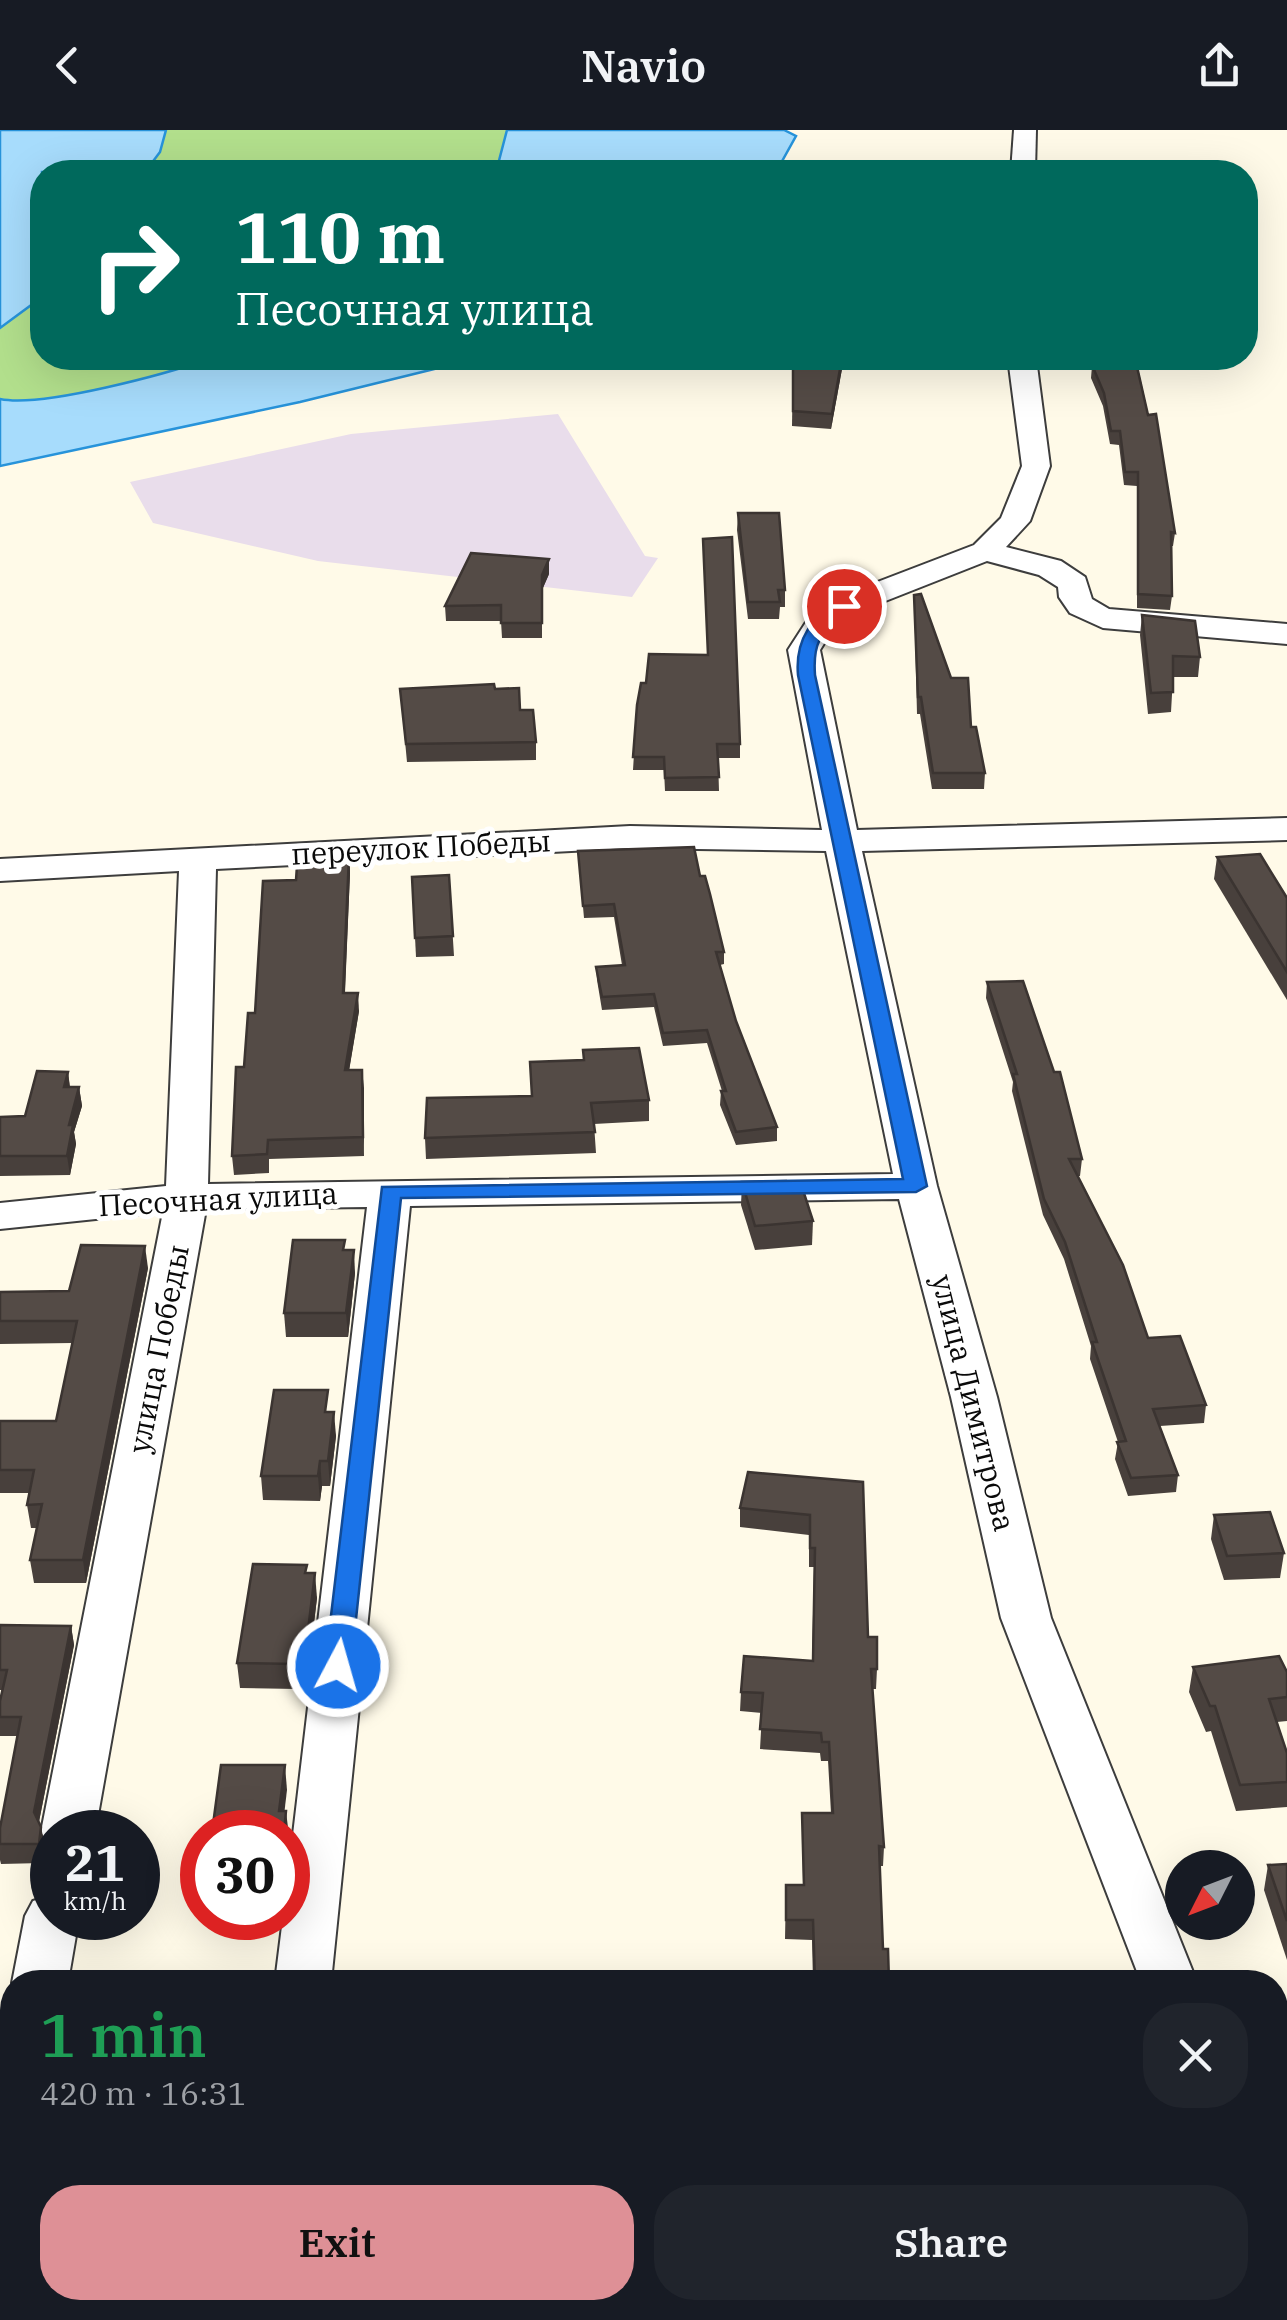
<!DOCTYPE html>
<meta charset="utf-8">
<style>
body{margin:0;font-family:"IBM Plex Serif",serif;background:#20242c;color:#f1f3f6;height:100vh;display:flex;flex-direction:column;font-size:38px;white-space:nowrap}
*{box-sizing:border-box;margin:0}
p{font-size:32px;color:#9ea1a6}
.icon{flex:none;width:55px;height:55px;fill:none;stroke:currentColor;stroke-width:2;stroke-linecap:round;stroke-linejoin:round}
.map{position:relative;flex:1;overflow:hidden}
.drawer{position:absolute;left:0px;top:1840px;width:1288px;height:350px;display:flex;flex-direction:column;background:#171b24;border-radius:40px 40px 0 0;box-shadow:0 10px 40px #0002}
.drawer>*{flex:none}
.banner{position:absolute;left:30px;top:30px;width:1228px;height:210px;border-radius:40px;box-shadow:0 10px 40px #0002;background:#00695c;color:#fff;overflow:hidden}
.needle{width:65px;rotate:228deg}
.tools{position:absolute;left:1165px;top:1720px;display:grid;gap:20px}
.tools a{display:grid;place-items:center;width:90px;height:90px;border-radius:50%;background:#171b24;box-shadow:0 10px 40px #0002;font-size:50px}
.speed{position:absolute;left:30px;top:1680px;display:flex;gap:20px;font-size:50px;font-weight:700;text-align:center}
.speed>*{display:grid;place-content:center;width:130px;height:130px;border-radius:50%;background:#171b24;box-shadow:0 10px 40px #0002;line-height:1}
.speed small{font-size:25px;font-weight:400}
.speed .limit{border:15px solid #d22;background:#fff;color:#111}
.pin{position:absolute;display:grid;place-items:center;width:85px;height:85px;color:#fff;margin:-42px;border:5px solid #fff;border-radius:50%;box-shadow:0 2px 10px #0007}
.me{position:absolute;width:110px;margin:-55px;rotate:6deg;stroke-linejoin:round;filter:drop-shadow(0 0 8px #0008)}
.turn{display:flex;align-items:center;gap:35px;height:210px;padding:0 40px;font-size:45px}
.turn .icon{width:130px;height:130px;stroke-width:2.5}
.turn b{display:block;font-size:70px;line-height:85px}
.round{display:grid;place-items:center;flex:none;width:105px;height:105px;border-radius:40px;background:#20242c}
.head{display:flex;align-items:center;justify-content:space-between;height:170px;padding:0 40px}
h1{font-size:60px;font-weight:600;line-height:75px;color:#1e9e55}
.cta{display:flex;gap:20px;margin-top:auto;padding:20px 40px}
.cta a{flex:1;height:115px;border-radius:40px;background:#de9096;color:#111;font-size:40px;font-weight:600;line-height:115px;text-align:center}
.cta a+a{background:#20242c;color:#f1f3f6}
header{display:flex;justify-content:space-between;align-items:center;height:130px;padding:0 40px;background:#171b24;font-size:45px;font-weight:600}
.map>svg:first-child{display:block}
.industrial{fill:#e9ddeb}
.forest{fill:#b2df8c}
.water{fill:#a7dcfc;stroke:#2793da;stroke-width:2.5}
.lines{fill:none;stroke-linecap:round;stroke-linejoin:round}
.minor-casing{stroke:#3d3d3d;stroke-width:4}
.minor{fill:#fff;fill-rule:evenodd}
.wall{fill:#48403c}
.shaded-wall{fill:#3b3431}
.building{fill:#544b46;stroke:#3b3431;stroke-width:2.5}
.route{fill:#1a73e8;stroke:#114b97;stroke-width:2.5}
.labels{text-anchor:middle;stroke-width:10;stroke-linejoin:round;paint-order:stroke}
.street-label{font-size:30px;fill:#0a0a0a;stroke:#fff}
</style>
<header><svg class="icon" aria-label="back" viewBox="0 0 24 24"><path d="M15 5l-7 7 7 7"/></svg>Navio<svg class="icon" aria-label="share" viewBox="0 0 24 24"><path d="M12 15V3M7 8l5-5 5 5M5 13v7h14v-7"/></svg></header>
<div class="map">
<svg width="1287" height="2190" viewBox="0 0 1287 2190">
<rect width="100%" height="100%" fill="#fffae8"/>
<!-- industrial -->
<polygon class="industrial" points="558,284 645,426 658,428 632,467 318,431 153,393 130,352 351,304"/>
<!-- forest -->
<g class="forest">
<polygon points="166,0 507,0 496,42 145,42 160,22"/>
<path d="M42 167V228H212C169 243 43 278 0 269V198Z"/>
</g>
<!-- water -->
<g class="water">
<polygon points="0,0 166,0 160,22 145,42 42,42 42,167 0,198"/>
<polygon points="507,0 784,0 796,6 776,42 496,42"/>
<path d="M212 228H479L300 272 0 336V269C43 278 169 243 212 228Z"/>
</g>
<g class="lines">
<!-- minor casing -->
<g class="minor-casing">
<g id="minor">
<polygon points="1014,0 1036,0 1035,42 1011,42"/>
<path d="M1008 228H1036L1050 336 1030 391 1006 417 1061 431 1085 447 1092 469 1109 479 1287 494V514L1103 498 1070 483 1059 467 1058 457 1039 445 987 431 855 483 833 499 820 520 857 700 1287 688V710L862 721 937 1056 997 1267 1051 1488 1197 1852H1141L1001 1488 951 1267 899 1069 410 1076 331 1852H275L283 1788H288V1747L367 1077 206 1079 95 1702H52V1717L49 1716 41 1702 163 1082 0 1099V1073L166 1056 179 741 0 751V729L630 696 822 700 788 520 810 486 833 469 974 415 1001 388 1022 336ZM630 718 826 721 893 1044 208 1054 216 739Z"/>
<polygon points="52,1765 52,1788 79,1788 68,1852 12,1853 25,1786 33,1771"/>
<polygon points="1287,1933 1287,1981 1275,1983 1275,1935"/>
<polygon points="12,1975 12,2095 0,2099 0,1979"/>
<polygon points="1275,2125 1287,2130 1287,2190 1257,2190 1253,2178 1275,2178"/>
<polygon points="237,2178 299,2178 297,2190 235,2190"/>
<polygon points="926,2178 988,2178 989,2190 927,2190"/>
</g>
</g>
<!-- minor -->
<use href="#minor" class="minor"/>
</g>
<!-- wall -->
<g class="wall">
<polygon points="793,228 844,228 831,299 792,296"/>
<polygon points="1089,228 1185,228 1184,237 1138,238 1175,403 1173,416 1171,416 1172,466 1170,480 1137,478 1137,356 1124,355 1119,315 1110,314 1103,276 1091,248 1092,236"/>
<polygon points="738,383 785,460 785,477 780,477 779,489 748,489 737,400"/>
<polygon points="549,444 542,460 542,508 502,508 501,491 446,491 445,476"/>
<polygon points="914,465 951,548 971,597 985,643 984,659 932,659 920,584 917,584"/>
<polygon points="1142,485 1200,527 1198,547 1173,547 1171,582 1148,584 1140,505"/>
<polygon points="400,559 495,559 520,580 536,612 536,630 407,632"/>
<polygon points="637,575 740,614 740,628 718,628 719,661 665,661 664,640 633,640"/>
<polygon points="578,721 700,746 724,822 724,834 720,835 736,891 777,997 777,1011 736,1015 720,975 721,961 722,961 707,913 663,916 654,877 602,880 597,850 596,837 622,835 614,787 584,788"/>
<polygon points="349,726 350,743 345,863 359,881 349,940 362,940 364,1026 269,1029 269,1043 234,1045 232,1026 244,937 255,883 296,750 334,727"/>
<polygon points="1217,727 1287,768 1287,870 1214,749"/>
<polygon points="449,745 454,826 416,827 412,747"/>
<polygon points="987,852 1082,1029 1080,1046 1077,1046 1148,1208 1206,1275 1204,1293 1160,1296 1178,1345 1176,1362 1128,1366 1115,1329 1118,1312 1090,1229 1091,1216 1064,1129 1043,1085 1012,961 1013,952 986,868"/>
<polygon points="68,942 70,957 79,957 82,976 74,1002 76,1014 70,1045 0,1046 0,987 25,986"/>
<polygon points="531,966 649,970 649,991 594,994 596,1023 426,1029 425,1008"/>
<polygon points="742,1052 789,1061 813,1091 812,1115 755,1120 741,1075"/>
<polygon points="345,1120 355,1143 348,1207 286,1207 284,1183"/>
<polygon points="148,1138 86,1453 34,1453 30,1430 37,1398 31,1398 27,1375 30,1363 0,1363 0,1291 56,1291 72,1213 0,1214 0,1162 69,1161"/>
<polygon points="329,1282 336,1306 330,1356 322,1356 320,1371 263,1370 261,1346"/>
<polygon points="863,1352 868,1507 877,1539 876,1559 872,1559 884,1717 883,1736 880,1736 883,1819 889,1852 813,1852 812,1810 785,1809 786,1755 803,1755 802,1683 831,1683 828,1631 821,1631 820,1623 760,1619 762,1583 740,1581 741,1562 812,1531 814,1437 809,1437 809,1405 740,1397 740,1378"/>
<polygon points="1214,1385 1284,1423 1280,1448 1224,1450 1211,1409"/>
<polygon points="307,1443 317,1468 307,1550 298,1550 297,1559 240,1558 237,1533"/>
<polygon points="0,1495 71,1496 74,1515 39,1692 45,1716 42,1733 1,1734 0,1730 0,1698 17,1606 0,1606 0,1571 2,1560 0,1560"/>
<polygon points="1193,1537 1287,1542 1287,1591 1277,1592 1287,1623 1287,1677 1236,1681 1211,1601 1206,1602 1189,1562"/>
<polygon points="1287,1734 1287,1830 1264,1760 1268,1735"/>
<polygon points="1064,2178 1172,2178 1176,2190 1120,2190 1117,2180 1066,2187"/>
</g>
<!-- shaded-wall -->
<g class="shaded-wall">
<polygon points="842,228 844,228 831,299 832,284"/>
<polygon points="549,429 549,444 542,460 542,508 542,445"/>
<polygon points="349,726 350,743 344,881 343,863"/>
<polygon points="358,863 359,881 346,959 345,940"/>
<polygon points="362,940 364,958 364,1026 363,1007"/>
<polygon points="68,942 70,960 64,957"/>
<polygon points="79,957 82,976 74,1002 76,1014 70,1045 67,1026 69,995"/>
<polygon points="145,1116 148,1138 86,1453 83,1430"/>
<polygon points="354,1120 355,1143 348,1207 346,1183"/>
<polygon points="334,1282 336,1306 330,1356 328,1331"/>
<polygon points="320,1331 322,1356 320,1371 318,1346"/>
<polygon points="315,1443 317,1468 307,1550 305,1525"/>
<polygon points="71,1496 74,1515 37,1701 34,1682"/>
<polygon points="296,1525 298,1550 297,1559 295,1534"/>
<polygon points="285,1635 287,1660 282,1702 279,1681"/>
<polygon points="286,1681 289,1706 288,1722 288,1702 284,1702"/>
<polygon points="41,1697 45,1716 42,1733 39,1714"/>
<polygon points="248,2178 250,2178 252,2190 247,2190"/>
</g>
<!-- building -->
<g class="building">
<polygon points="793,228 842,228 832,284 793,281"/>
<polygon points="1094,228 1135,228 1148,285 1156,284 1175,403 1171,402 1172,466 1138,464 1138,342 1125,342 1120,301 1111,301 1104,263 1092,235 1097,235"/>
<polygon points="738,383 779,383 785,460 778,460 780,472 748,472"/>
<polygon points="732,407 740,614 717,614 719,647 665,648 664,627 633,627 637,575 641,553 646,553 649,524 708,525 703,409"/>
<polygon points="471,423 549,429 542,445 542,493 501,493 501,475 445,476"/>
<polygon points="921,464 951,548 968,548 971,597 976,597 985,643 933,643 921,567 918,567 914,465"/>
<polygon points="1142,485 1195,491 1200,527 1173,526 1173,562 1151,563"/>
<polygon points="494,554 495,559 519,558 520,580 533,580 536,612 406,614 400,559"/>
<polygon points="694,717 700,746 705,746 710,764 724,822 716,822 736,891 777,997 736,1002 721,961 726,961 707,900 663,903 654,864 602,867 596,837 625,835 614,774 583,776 578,721"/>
<polygon points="333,719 333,727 349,726 343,863 358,863 345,940 362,940 363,1007 268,1010 267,1024 232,1026 236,937 244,937 248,883 255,883 263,751 296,750 298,721"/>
<polygon points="1260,724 1287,768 1287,842 1217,727"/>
<polygon points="449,745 453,806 415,808 412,747"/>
<polygon points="1023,851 1054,942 1060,942 1082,1029 1069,1029 1123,1135 1148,1208 1180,1206 1206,1275 1153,1279 1178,1345 1131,1348 1117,1312 1126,1311 1092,1212 1097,1212 1065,1112 1044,1069 1013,944 1017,944 987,852"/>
<polygon points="639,918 649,970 591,973 595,1002 425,1008 427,968 532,966 530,932 584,930 583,920"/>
<polygon points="37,941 68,942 64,957 79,957 69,995 73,995 67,1026 0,1026 0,987 25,986"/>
<polygon points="786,1051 789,1061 803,1060 813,1091 755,1096 742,1052"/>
<polygon points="293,1110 345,1110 343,1120 354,1120 346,1183 284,1183"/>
<polygon points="81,1115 145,1116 83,1430 30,1430 42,1374 27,1375 34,1340 0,1340 0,1291 56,1291 77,1191 0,1191 0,1162 69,1161"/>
<polygon points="274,1260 328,1260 325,1282 334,1282 328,1331 320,1331 318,1346 261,1346"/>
<polygon points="748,1342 863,1352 868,1507 877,1507 877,1539 871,1539 884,1717 879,1716 883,1819 888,1819 889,1852 815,1852 813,1790 786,1790 786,1755 804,1755 802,1683 833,1683 829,1612 822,1612 821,1603 760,1599 763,1563 741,1562 744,1526 813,1531 815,1418 810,1418 810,1385 740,1378"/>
<polygon points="1270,1382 1284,1423 1227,1426 1214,1385"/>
<polygon points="253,1434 307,1435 305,1443 315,1443 305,1525 296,1525 295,1534 237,1533"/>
<polygon points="0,1495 71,1496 34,1682 41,1697 39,1714 0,1714 0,1698 21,1587 0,1587 0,1571 7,1540 0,1540"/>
<polygon points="1279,1526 1287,1542 1287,1567 1269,1569 1287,1623 1287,1652 1240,1655 1215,1576 1210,1576 1193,1537"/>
<polygon points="221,1635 285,1635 279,1681 286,1681 284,1702 212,1702"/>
<polygon points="1287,1734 1287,1791 1268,1735"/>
<polygon points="154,2178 248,2178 247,2190 152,2190"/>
<polygon points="824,2178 916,2178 917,2190 824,2190"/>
<polygon points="1128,2178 1172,2178 1176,2190 1132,2190"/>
</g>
<!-- route -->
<path class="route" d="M844 471 853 476C827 502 812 503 815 545L927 1056 916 1062 401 1068 351 1536 348 1543H328L325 1536 382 1057 903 1049 798 545C795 511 811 484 844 471Z"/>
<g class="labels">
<!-- street labels -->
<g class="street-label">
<text transform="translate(421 718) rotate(-3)" y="10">переулок Победы</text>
<text transform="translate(218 1070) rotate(-3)" y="10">Песочная улица</text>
<text transform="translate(159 1219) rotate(-79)" y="10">улица Победы</text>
<text transform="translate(973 1273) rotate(76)" y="10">улица Димитрова</text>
</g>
</g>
</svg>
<div class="tools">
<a><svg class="needle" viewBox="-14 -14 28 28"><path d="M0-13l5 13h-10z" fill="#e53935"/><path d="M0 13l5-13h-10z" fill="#9ea1a6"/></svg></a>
</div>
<div class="speed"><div>21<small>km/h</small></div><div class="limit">30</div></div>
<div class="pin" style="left:844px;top:476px;background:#d93025"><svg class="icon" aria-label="arrive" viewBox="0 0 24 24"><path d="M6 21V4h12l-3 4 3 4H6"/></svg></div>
<svg class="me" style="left:338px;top:1536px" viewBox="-20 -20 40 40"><circle r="17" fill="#1a73e8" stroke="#fff" stroke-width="3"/><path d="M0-11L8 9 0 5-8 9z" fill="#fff"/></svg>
<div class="banner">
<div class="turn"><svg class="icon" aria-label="right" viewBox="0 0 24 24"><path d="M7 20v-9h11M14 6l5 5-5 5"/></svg><div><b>110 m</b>Песочная улица</div></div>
</div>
<section class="drawer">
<div class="head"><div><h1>1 min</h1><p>420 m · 16:31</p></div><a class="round"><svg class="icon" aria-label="close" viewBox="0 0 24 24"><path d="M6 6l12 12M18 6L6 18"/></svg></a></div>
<div class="cta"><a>Exit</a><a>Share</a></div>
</section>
</div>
